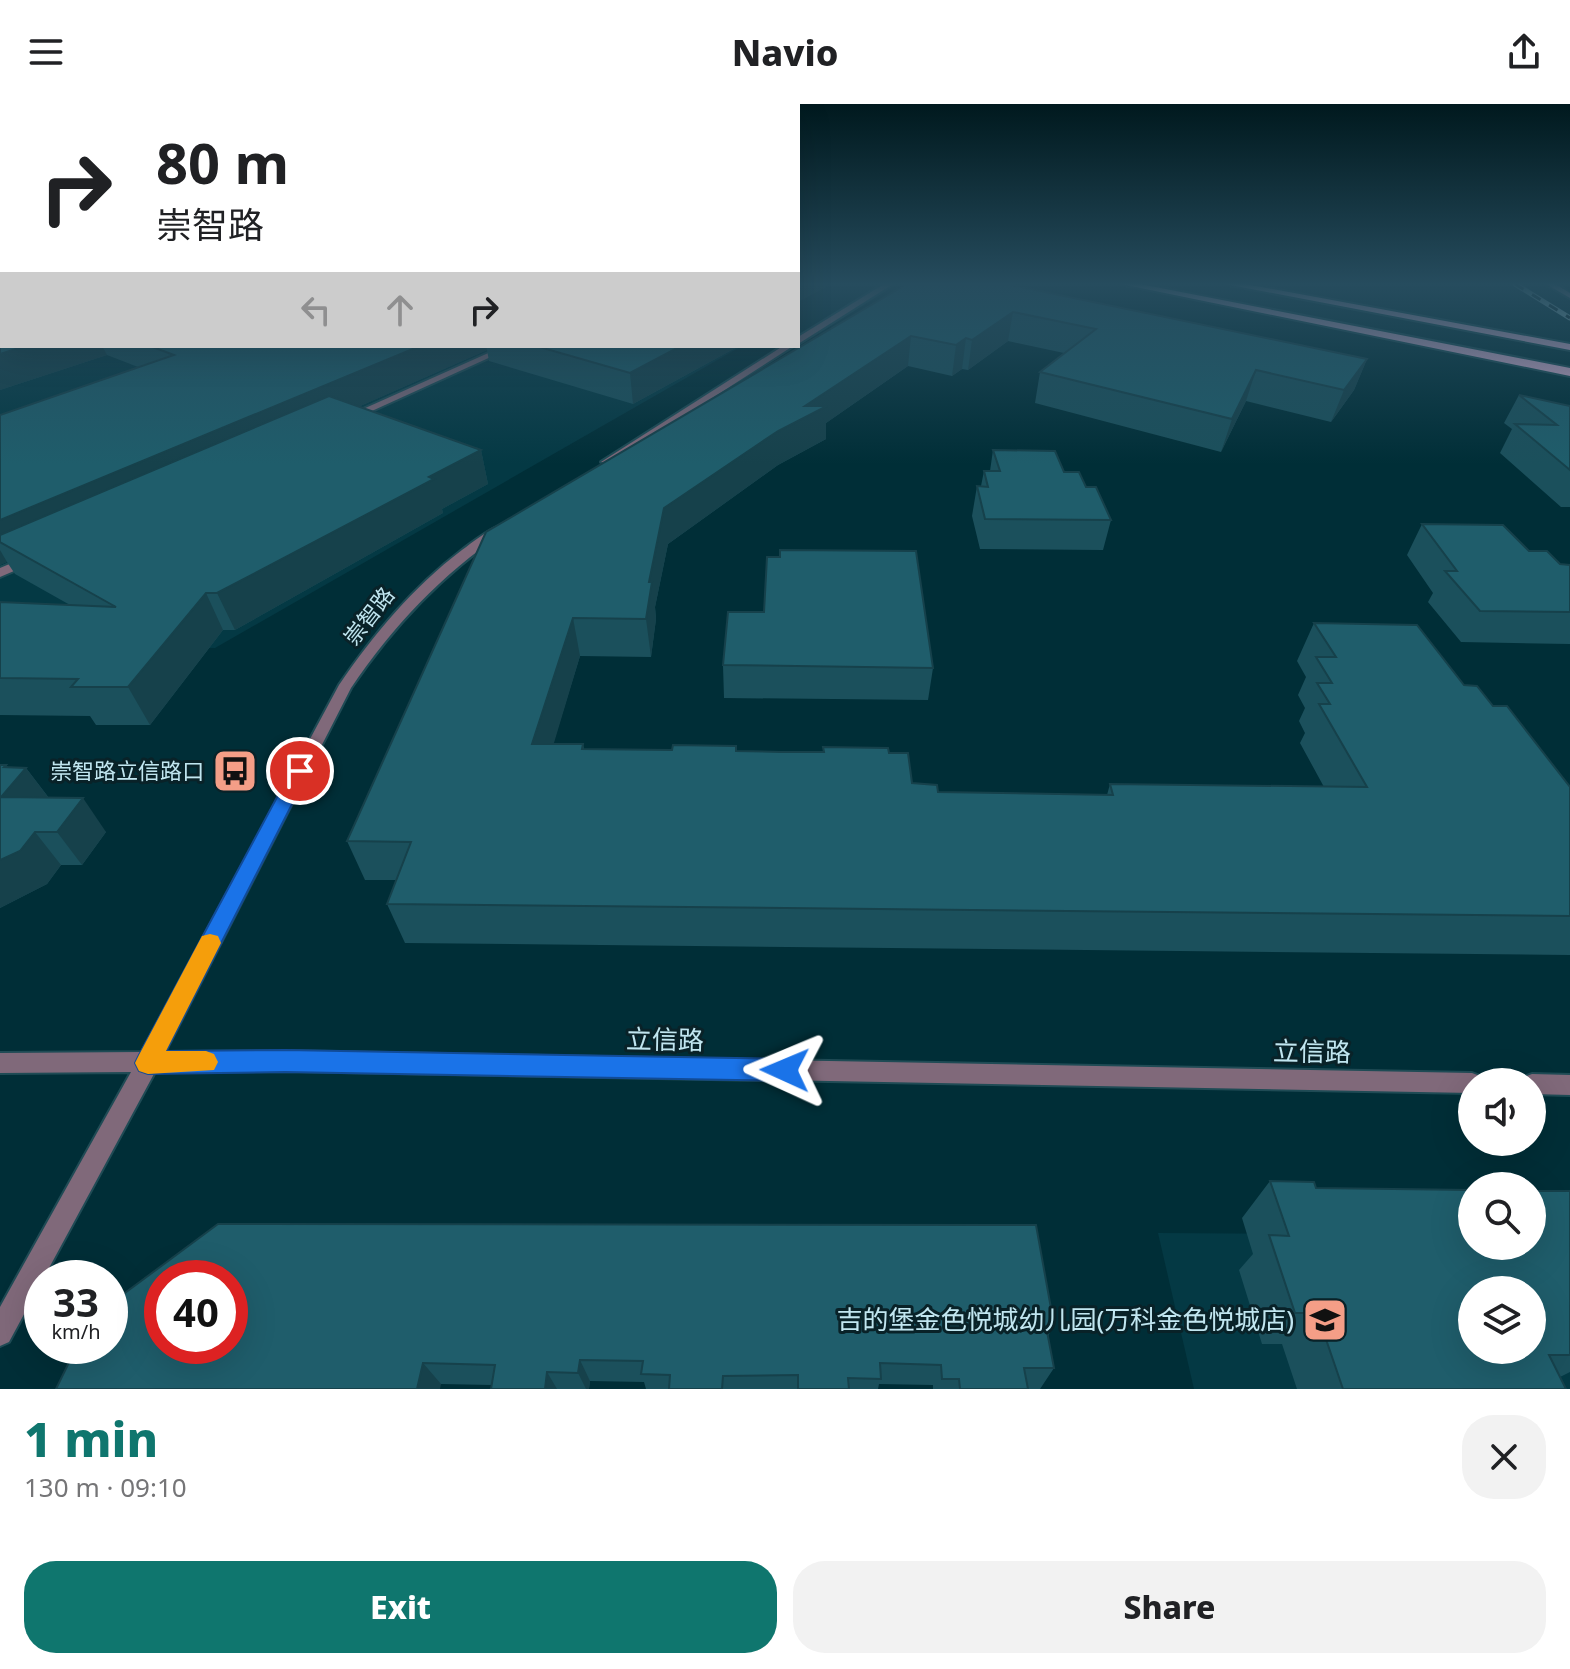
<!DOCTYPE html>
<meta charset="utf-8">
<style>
body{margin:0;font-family:"Noto Sans","Noto Sans SC",sans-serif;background:#f2f2f2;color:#202124;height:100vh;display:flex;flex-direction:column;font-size:30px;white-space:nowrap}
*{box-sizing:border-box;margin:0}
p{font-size:26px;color:#757577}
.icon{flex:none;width:44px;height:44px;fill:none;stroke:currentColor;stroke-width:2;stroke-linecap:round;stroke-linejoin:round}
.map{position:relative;height:1285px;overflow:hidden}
.details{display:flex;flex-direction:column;background:#fff;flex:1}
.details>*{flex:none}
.hud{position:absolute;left:0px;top:0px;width:800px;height:244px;box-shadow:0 8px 32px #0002;background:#fff;color:#202124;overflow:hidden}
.controls{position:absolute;left:1458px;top:964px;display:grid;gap:16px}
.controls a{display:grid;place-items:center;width:88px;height:88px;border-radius:50%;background:#fff;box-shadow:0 8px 32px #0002;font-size:40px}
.speed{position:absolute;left:24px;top:1156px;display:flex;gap:16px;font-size:40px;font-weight:700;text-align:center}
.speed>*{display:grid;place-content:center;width:104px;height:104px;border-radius:50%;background:#fff;box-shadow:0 8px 32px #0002;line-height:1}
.speed small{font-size:20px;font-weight:400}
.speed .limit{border:12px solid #d22;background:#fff;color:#111}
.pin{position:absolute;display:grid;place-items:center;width:68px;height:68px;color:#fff;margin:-34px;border:4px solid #fff;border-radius:50%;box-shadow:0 2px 8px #0007}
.me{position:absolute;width:88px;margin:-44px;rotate:271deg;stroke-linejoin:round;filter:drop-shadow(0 0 6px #0008)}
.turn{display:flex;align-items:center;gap:28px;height:168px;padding:0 24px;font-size:36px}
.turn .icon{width:104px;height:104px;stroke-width:2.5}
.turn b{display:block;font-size:56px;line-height:68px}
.lanes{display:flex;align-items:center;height:76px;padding:0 24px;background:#0003;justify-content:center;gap:40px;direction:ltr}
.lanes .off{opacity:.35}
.round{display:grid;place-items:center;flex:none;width:84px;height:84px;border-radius:32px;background:#f2f2f2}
.headline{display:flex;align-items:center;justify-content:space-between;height:136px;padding:0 24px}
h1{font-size:48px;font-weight:800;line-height:60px;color:#0f766e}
.button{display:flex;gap:16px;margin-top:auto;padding:16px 24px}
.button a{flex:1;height:92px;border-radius:32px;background:#0f766e;color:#fff;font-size:32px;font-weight:800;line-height:92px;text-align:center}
.button a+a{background:#f2f2f2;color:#202124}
header{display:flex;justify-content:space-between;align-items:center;height:104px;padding:0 24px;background:#fff;font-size:36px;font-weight:800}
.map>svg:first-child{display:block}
.built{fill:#043944;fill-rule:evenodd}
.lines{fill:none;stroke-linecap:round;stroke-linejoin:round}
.minor-casing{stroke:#1f4b55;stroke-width:4}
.tertiary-casing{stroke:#1f4b55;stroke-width:4}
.secondary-casing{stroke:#1f4b55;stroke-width:4}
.primary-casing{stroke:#1f4b55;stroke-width:4}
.minor{fill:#80697a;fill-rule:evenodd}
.tertiary{fill:#80697a;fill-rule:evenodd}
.secondary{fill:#b28ea8;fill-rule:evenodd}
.primary{fill:#d8aacc;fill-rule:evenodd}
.rail-casing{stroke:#97bec8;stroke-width:5}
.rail{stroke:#092228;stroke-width:3;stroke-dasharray:10;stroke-linecap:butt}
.wall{fill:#1b505c}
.shaded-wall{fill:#16414b}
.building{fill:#1f5d6b;stroke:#16414b;stroke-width:2;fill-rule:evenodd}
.route{fill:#1a73e8;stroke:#114b97;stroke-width:2}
.slow{fill:#f59e0b}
.labels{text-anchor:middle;stroke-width:6;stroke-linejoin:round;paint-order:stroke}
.street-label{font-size:22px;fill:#c1e6f0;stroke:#092228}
.poi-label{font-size:22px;fill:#c1e6f0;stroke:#092228;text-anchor:end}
.near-street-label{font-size:26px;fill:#c1e6f0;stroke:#092228}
.near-poi-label{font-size:26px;fill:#c1e6f0;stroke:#092228;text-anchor:end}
</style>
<header><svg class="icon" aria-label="menu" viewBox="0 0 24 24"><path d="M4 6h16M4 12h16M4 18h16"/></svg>Navio<svg class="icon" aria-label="share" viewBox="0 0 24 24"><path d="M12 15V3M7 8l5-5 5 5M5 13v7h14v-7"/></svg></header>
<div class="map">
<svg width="1570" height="1285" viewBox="0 0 1570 1285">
<rect width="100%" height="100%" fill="#002e37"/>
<!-- built -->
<g class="built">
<polygon points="0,180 2,242 742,242 215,544 0,543"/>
<path d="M1158 1129 1472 1131V1142H1532L1570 1132V1285H1194ZM1472 1186H1532V1246H1472Z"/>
</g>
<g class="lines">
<!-- minor casing -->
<g class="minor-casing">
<g id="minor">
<polygon points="504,242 515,242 352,316 343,314"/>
<polygon points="31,451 35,452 35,458 0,473 0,464"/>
</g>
</g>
<!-- tertiary casing -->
<g class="tertiary-casing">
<g id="tertiary">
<polygon points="884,180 893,180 798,240 798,233"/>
<polygon points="783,242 793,242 610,360 601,358"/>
<path d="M499 422 503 423V429C441 471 393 522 351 584L165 948 285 947 1472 969 1480 972 1483 978H1472V989L285 967 155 968 9 1238 0 1242V1203L131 968 0 969V949L142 948 339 581C374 530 412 484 462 446 473 438 486 427 499 422Z"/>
<polygon points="1532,970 1570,971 1570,991 1532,990 1532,978 1522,978 1524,973"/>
</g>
</g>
<!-- secondary casing -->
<g class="secondary-casing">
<polygon id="secondary" points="1546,180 1555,180 1570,189 1570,194"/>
</g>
<!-- primary casing -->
<g class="primary-casing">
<g id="primary">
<polygon points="1121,180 1140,180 1570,264 1570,272"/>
<polygon points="1225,180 1245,180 1570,240 1570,246"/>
</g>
</g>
<!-- minor -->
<use href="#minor" class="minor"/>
<!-- tertiary -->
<use href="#tertiary" class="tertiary"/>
<!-- secondary -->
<use href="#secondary" class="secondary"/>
<!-- primary -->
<use href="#primary" class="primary"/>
<!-- rail casing -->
<g class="rail-casing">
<polyline id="rail" points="1515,180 1570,214"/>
</g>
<!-- rail -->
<use href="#rail" class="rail"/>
</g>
<!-- wall -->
<g class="wall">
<polygon points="0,180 2,242 739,242 633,300 489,257 487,246 358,303 481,346 488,380 442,405 443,409 235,526 223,526 150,621 96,621 90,612 0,611 0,498 70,501 15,470 7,458 0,461 0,311 138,263 107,251 0,286"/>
<polygon points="907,180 1367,255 1354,286 1331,318 1246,297 1221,348 1035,299 1040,268 1064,249 1008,237 968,266 962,265 952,272 908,262 826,319 826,335 778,361 668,440 655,503 656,515 651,553 580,552 553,640 583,640 584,645 889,649 912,679 938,688 1107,691 1110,680 1324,683 1300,639 1305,629 1299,617 1305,604 1298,591 1306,573 1297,557 1314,519 1464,581 1493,602 1570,683 1570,851 405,839 387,800 396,776 365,776 347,737"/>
<polygon points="1519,291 1570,302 1570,403 1561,403 1500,349 1512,325 1504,319"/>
<polygon points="993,346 1064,368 1086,383 1111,416 1103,446 980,445 972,412 977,382 981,382 984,367 990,367"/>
<polygon points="1422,420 1529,447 1560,460 1570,461 1570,540 1461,538 1428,498 1433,489 1407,451"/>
<polygon points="723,561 933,564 928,596 724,594"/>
<polygon points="0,661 6,661 8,663 26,664 49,694 106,728 82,761 61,761 47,780 0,804"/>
<polygon points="1270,1077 1316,1084 1570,1087 1570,1268 1560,1273 1566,1285 1297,1285 1282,1240 1262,1240 1239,1166 1253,1150 1242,1114"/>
<polygon points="1054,1221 1048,1232 1054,1264 1040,1285 933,1285 933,1281 879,1280 878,1285 646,1285 644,1278 590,1277 589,1285 491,1285 492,1281 441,1280 77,1242"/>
</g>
<!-- shaded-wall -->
<g class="shaded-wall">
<polygon points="798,180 828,180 828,182 798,198"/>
<polygon points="1013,208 1008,237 968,266 972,236"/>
<polygon points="911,232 908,262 826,319 826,335 778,361 668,440 655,503 656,515 651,553 646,515 649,478 664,404 805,302"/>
<polygon points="966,234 962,265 952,272 956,241"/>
<polygon points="25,242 102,242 107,251 0,286 0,250"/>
<polygon points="420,242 486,242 487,246 23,451 0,438 0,416"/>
<polygon points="681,242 739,242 633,300 630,269"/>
<polygon points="1367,255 1354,286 1331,318 1344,286"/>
<polygon points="1256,266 1246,297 1221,348 1232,315"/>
<polygon points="481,346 488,380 442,405 443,409 235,526 217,489 429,373"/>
<polygon points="0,446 7,458 0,461"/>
<polygon points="206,489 223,526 150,621 128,583"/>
<polygon points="573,514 580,552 542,679 532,640"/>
<polygon points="6,661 17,675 26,664 51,697 1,693 4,663"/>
<polygon points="83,694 106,728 82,761 57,728"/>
<polygon points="35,728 61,761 47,780 0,804 0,756"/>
<polygon points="580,1256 590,1277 589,1285 586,1285 578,1269"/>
<polygon points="423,1259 441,1280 440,1285 417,1285"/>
<polygon points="547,1268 557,1285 545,1285"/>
</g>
<!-- building -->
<g class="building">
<polygon points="0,180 2,180 2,242 25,242 0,250"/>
<polygon points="907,180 1006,180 1367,255 1344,286 1256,266 1232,315 1040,268 1096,225 1013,208 972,236 966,234 956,241 911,232 805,302 827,302 778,327 664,404 649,478 652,478 646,515 573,514 532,640 583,640 582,645 672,646 673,641 736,642 736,647 781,648 824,648 823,643 888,644 889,649 908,649 912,679 937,681 938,688 1113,691 1110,680 1367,683 1319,600 1330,600 1317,579 1332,579 1316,553 1336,553 1314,519 1417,521 1464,581 1477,582 1493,602 1507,602 1570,683 1570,812 387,800 411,738 347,737 486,428"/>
<polygon points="150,242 420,242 0,416 0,311 174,251"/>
<polygon points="536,242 681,242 630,269"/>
<polygon points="1519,291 1570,302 1570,366 1515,320 1557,321"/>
<polygon points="329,292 481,346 429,373 434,375 217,489 206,489 128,583 71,583 78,575 0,574 0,498 116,503 0,438 0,431"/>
<polygon points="993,346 1055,347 1064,368 1079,368 1086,383 1096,383 1111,416 985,415 977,382 988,383 984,367 1000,367"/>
<polygon points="1422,420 1503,421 1529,447 1547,447 1560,460 1570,461 1570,508 1480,507 1445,467 1457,467"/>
<polygon points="780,446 916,447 933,564 723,561 728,508 764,508 767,453 780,453"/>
<polygon points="0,661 6,661 4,663 26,664 1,693 83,694 57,728 35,728 20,747 0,756"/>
<path d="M1270 1077 1314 1078 1316 1084 1472 1086V1142H1532V1087H1570V1251H1549L1566 1285H1343L1317 1209H1295L1269 1131 1289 1132ZM1472 1186H1532V1246H1472Z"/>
<path d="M218 1120 1036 1121 1054 1221 1046 1222 1054 1264H1024L1028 1285H960L959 1275H942L941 1261 880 1259 881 1275 848 1274 849 1285H798V1271L723 1272 722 1285H669L670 1271 641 1270 643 1257 580 1256 578 1269 547 1268 545 1285H491L495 1261 423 1259 417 1285H56L77 1242H110V1200ZM162 1174H230V1242H162Z"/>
</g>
<!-- sky -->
<linearGradient id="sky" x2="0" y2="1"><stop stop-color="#00191e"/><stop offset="0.5" stop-color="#264c5e"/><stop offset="1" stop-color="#264c5e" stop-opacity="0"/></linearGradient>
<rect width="1570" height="360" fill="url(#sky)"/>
<!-- route -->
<polygon class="route" points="300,661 309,667 166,947 285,946 785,955 793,958 797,966 793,974 785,977 285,968 148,970 139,967 135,959 139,951 291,667"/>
<!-- slow -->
<polygon class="slow" points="210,830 218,832 221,839 166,947 206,947 214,950 218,958 214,966 148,970 139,967 135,959 139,951 202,832"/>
<!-- icons -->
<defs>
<g id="bus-square" transform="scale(2.3)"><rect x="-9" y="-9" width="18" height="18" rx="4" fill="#f49e87" stroke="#092228"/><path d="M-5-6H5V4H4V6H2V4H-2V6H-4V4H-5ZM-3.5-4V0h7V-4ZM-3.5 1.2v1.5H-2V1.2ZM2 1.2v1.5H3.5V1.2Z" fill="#111"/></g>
<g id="school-square" transform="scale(2.3)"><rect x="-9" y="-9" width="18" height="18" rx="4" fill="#f49e87" stroke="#092228"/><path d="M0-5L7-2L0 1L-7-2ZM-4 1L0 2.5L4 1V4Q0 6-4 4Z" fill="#111"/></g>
</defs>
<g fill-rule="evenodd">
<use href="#bus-square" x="235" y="667"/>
<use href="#school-square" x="1325" y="1216"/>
</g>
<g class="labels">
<!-- street labels -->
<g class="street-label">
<text transform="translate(369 512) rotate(-52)" y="8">崇智路</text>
</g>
<!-- poi labels -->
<g class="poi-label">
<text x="204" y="675">崇智路立信路口</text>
</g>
<!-- near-street labels -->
<g class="near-street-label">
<text transform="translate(665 936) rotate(1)" y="9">立信路</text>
<text transform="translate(1312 948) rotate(1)" y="9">立信路</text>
</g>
<!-- near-poi labels -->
<g class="near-poi-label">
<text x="1294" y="1225">吉的堡金色悦城幼儿园(万科金色悦城店)</text>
</g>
</g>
</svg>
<div class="controls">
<a><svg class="icon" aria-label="sound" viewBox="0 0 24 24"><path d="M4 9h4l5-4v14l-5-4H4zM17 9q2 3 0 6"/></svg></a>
<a><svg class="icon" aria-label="search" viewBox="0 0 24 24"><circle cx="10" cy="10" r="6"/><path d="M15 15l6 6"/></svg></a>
<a><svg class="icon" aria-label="layers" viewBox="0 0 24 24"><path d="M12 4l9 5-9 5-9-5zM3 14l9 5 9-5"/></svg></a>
</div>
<div class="speed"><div>33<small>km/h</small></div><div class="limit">40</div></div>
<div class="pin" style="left:300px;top:667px;background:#d93025"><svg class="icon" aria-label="arrive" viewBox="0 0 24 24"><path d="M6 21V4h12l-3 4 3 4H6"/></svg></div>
<svg class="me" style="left:785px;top:966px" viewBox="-20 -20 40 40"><path d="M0-17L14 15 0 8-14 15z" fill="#1a73e8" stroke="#fff" stroke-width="4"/></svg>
<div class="hud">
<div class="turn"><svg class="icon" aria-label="right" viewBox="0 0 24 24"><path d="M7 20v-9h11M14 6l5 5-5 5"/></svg><div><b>80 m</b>崇智路</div></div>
<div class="lanes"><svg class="icon off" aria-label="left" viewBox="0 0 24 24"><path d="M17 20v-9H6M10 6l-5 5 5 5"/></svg><svg class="icon off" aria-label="ahead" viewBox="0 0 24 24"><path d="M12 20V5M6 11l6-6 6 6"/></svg><svg class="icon" aria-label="right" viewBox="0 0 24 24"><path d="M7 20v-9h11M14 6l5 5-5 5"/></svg></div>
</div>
</div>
<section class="details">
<div class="headline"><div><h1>1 min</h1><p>130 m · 09:10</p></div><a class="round"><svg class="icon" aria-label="close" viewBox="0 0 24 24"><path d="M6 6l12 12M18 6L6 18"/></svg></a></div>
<div class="button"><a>Exit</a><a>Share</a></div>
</section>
